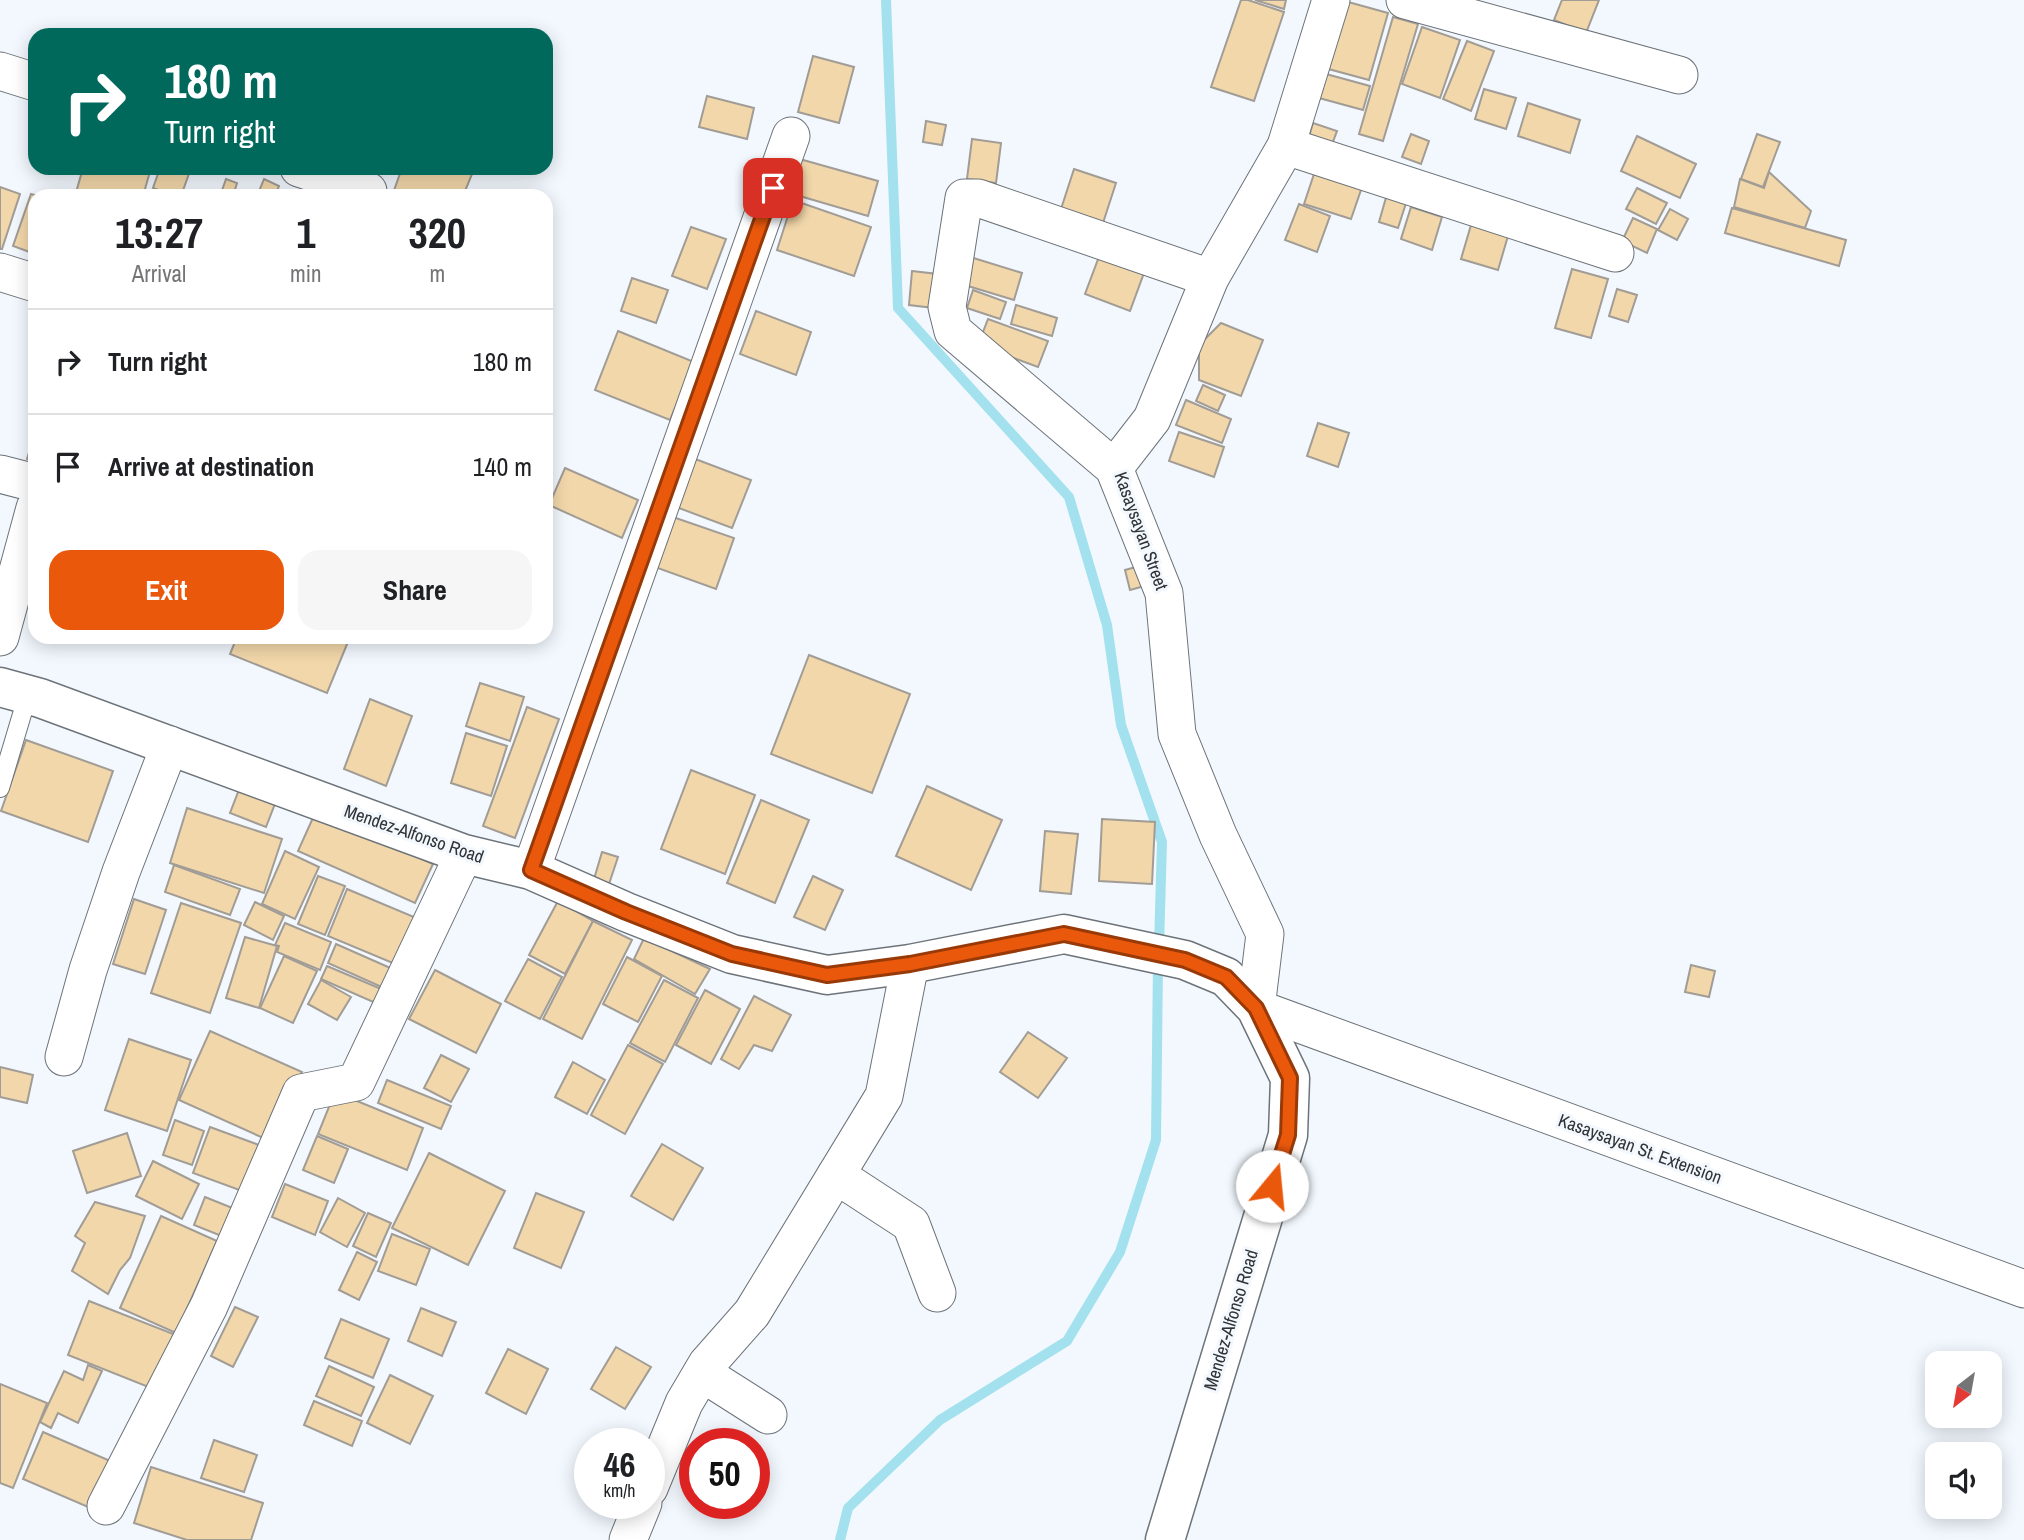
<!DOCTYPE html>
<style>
body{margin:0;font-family:"Archivo Narrow",sans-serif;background:#f6f6f6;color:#202124;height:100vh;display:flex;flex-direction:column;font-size:26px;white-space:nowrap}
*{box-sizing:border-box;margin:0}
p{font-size:23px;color:#757577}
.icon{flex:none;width:38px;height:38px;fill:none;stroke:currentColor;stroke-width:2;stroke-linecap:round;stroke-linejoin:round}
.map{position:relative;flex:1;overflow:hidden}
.details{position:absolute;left:28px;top:189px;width:525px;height:455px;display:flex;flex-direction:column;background:#fff;border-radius:21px;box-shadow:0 4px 18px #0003}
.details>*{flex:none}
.guide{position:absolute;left:28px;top:28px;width:525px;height:147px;border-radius:21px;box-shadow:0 4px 18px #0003;background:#00695c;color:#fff;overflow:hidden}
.needle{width:46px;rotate:211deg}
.buttons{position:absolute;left:1925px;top:1351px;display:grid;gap:14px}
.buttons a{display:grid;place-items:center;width:77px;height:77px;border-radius:14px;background:#fff;box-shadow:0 4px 18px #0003;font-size:35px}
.speed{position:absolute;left:574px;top:1428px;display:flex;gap:14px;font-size:35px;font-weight:700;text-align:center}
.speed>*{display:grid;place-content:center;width:91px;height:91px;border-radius:50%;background:#fff;box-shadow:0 4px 18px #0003;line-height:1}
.speed small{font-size:18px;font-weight:400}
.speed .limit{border:10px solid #d22;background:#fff;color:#111}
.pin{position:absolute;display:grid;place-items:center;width:60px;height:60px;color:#fff;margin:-30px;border-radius:14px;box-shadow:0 4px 10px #0006}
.me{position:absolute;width:77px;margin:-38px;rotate:17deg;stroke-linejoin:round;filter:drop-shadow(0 0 5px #0008)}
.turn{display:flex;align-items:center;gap:24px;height:147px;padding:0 21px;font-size:32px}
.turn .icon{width:91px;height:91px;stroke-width:2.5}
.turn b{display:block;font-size:49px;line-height:60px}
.eta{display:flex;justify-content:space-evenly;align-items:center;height:119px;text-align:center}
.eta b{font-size:42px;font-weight:800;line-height:49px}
.button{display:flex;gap:14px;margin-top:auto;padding:14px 21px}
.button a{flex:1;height:80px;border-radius:21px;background:#ea580c;color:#fff;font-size:28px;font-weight:800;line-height:80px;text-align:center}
.button a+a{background:#f6f6f6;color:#202124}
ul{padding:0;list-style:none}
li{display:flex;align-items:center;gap:21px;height:105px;padding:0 21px;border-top:2px solid #e0e0e0}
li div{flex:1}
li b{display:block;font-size:26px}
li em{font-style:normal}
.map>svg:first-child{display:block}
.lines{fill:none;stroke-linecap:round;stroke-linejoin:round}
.stream{stroke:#a2e1ed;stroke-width:10}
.building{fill:#f2d7aa;stroke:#a19c95;stroke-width:2}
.service-casing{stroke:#6c7379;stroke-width:20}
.minor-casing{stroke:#6c7379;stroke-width:39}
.secondary-casing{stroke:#6c7379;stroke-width:41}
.service{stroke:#fff;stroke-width:18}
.minor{stroke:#fff;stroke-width:37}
.secondary{stroke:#fff;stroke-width:38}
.route-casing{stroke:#983908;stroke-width:18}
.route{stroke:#ea580c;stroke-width:12}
.labels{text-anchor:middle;stroke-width:6;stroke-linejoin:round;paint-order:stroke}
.street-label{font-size:18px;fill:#303335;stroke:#f2f8fe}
</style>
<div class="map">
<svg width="2024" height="1540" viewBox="0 0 2024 1540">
<rect width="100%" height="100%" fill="#f2f8fe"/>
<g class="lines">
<!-- stream -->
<g class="stream">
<polyline points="886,0 898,308 1069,497 1107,625 1121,725 1162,842 1159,946"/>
<polyline points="840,1540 848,1508 940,1420 1067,1341 1120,1252 1156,1140 1158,962"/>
</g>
</g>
<!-- building -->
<g class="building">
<polygon points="1241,0 1248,0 1284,12 1254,101 1211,87"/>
<polygon points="1255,0 1286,0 1284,9"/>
<polygon points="1341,0 1388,13 1369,80 1321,67"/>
<polygon points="1562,0 1599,0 1586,33 1554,20"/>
<polygon points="1393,17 1418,24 1383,141 1359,134"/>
<polygon points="1422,27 1460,40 1440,98 1402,84"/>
<polygon points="1467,41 1494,51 1471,111 1443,99"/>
<polygon points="813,56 854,67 839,123 798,112"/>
<polygon points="1326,74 1370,86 1363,110 1319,98"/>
<polygon points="1484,89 1516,98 1506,129 1475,119"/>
<polygon points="707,96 754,108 747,139 699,127"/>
<polygon points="1528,103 1580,120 1570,153 1518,136"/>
<polygon points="926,121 946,125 942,145 923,142"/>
<polygon points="1313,123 1337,131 1331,147 1308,140"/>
<polygon points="1411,134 1429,141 1421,164 1402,157"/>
<polygon points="1757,134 1780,142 1763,187 1741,179"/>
<polygon points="1637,136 1696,164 1680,198 1621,171"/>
<polygon points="972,139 1001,143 996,183 967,179"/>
<polygon points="796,158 878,181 868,216 786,192"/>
<polygon points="83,168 151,168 143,196 75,196"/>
<polygon points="160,168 191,168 181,196 174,196 153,188"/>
<polygon points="402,168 455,168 472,174 463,196 392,196"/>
<polygon points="1074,169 1116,183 1102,226 1060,212"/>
<polygon points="1315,171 1362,187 1351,219 1304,204"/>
<polygon points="1769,172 1811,211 1805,228 1734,207 1740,179 1764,188"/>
<polygon points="226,179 237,183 233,196 220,196"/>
<polygon points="264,179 279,186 275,196 257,196"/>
<polygon points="0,187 20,194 2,249 0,249"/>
<polygon points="1637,188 1667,203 1656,224 1626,209"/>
<polygon points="31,194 38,196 35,196 35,254 13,246"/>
<polygon points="1387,194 1407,200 1398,228 1379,222"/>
<polygon points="793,200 871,227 854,276 777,250"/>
<polygon points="1299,204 1330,216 1317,252 1285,240"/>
<polygon points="1411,207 1442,217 1432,250 1401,239"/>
<polygon points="1732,208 1846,240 1839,266 1725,233"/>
<polygon points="1670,209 1688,219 1677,240 1658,230"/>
<polygon points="1633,218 1657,229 1647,253 1622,241"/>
<polygon points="1471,225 1508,236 1498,270 1461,259"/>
<polygon points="691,227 726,239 707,289 672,276"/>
<polygon points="1103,246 1148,262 1130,311 1085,294"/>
<polygon points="967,256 1022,273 1014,300 958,283"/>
<polygon points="1572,269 1608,279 1591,338 1555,328"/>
<polygon points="912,271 946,275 942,309 909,305"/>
<polygon points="632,278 668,290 656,323 621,311"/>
<polygon points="1617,289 1637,295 1628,322 1609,316"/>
<polygon points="973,290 1006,302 1000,319 967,308"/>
<polygon points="1016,305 1057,318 1052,336 1011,324"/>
<polygon points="756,311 811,332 796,375 740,354"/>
<polygon points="988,319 1048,341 1038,367 978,345"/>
<polygon points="1221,323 1263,340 1241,396 1199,380 1199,345"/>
<polygon points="618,331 694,362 670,420 595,390"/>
<polygon points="1203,385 1225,395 1218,411 1196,401"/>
<polygon points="1186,400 1231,419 1222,443 1176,425"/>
<polygon points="1318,423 1349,433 1338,467 1307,456"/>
<polygon points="1179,432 1224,447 1214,477 1169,461"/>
<polygon points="35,433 35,462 27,459"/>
<polygon points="690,457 751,480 732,528 671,505"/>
<polygon points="565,468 638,500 622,538 549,505"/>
<polygon points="670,516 734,538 716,589 652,566"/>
<polygon points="1143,565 1148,585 1130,590 1125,570"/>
<polygon points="237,637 350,637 327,693 230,654"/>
<polygon points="809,655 910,694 872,793 771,754"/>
<polygon points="480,683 524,697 510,741 466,726"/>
<polygon points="370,699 412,716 386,786 344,769"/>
<polygon points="527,707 559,719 515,838 483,826"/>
<polygon points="466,733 507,746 491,796 451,783"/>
<polygon points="26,740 113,771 88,842 1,811"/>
<polygon points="691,770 755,795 725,874 661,849"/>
<polygon points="242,782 278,796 266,827 230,813"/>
<polygon points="927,786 1002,820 971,890 896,856"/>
<polygon points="761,800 809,820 775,903 727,883"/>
<polygon points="187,808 282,839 264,893 170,863"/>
<polygon points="316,811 433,864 415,903 298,851"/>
<polygon points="1102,819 1155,822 1152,884 1099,881"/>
<polygon points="1045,831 1078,834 1071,894 1040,891"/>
<polygon points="285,851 319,867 295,919 262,904"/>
<polygon points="602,852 618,857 609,884 594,879"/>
<polygon points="174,865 240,889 230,915 165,892"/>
<polygon points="318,876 345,886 325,935 298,924"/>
<polygon points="813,876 843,890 825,930 794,917"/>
<polygon points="347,889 414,917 395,964 328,936"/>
<polygon points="134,899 166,910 145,974 113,964"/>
<polygon points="558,901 593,921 565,974 529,955"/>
<polygon points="255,902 284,916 273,940 244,925"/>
<polygon points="181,903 241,923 210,1013 151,993"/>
<polygon points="593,921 632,940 582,1039 543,1019"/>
<polygon points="285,923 331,942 320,970 277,952 279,946 275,945"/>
<polygon points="245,937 277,946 259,1008 226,998"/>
<polygon points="644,938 710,969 695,994 634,959"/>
<polygon points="336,944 395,970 386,989 328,963"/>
<polygon points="284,956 317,971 293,1023 260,1008"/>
<polygon points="627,957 662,976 638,1022 603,1004"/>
<polygon points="528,959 562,977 540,1019 505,1001"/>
<polygon points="1691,965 1715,971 1709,997 1685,992"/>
<polygon points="327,966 386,991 380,1005 321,979"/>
<polygon points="435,970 501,1004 476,1053 409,1019"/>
<polygon points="321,980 351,997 337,1020 308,1004"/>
<polygon points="664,980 698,998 665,1062 630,1043"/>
<polygon points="705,990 740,1009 711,1064 676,1045"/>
<polygon points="754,996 791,1015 772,1051 754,1045 739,1069 721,1059"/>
<polygon points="210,1031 302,1072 270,1141 179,1100"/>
<polygon points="1028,1032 1067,1058 1038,1098 1000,1072"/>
<polygon points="129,1039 191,1060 167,1131 105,1110"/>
<polygon points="628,1045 663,1064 625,1134 591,1115"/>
<polygon points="441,1055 469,1069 451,1102 424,1088"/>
<polygon points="573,1062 605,1080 587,1114 555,1097"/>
<polygon points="0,1067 33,1075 27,1103 0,1097"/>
<polygon points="387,1080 451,1106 441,1129 378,1103"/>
<polygon points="335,1092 423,1128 407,1170 318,1134"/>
<polygon points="175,1120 204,1131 192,1165 163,1155"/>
<polygon points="210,1127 259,1145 242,1191 193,1173"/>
<polygon points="127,1133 141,1176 87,1193 73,1151"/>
<polygon points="317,1136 348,1149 334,1183 303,1170"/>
<polygon points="662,1144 703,1168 673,1220 631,1196"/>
<polygon points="429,1153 505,1191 468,1265 392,1228"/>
<polygon points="153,1161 199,1184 182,1219 136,1196"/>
<polygon points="285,1184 328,1201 315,1235 272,1217"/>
<polygon points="536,1193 584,1212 561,1268 514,1248"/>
<polygon points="205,1197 245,1213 234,1241 194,1225"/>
<polygon points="338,1198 365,1213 347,1247 320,1232"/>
<polygon points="95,1202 145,1216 130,1258 120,1270 108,1294 72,1271 85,1243 75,1236"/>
<polygon points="368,1213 391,1223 376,1257 353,1246"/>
<polygon points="161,1216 217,1241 176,1333 120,1308"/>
<polygon points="392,1234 430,1249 416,1285 378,1271"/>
<polygon points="357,1252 377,1262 359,1300 339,1290"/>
<polygon points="89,1301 181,1337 161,1392 68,1355"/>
<polygon points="235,1307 258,1317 233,1367 211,1356"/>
<polygon points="421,1308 456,1322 442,1356 408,1341"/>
<polygon points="341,1319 389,1339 373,1378 325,1358"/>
<polygon points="616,1347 651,1367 625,1409 591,1389"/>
<polygon points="508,1349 548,1369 526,1414 486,1393"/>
<polygon points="88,1365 102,1371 78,1423 58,1413 51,1428 40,1422 64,1371 83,1380"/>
<polygon points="329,1366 374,1387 361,1416 316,1396"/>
<polygon points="390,1375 433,1396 410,1444 367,1423"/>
<polygon points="0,1384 47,1403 13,1488 0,1483"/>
<polygon points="314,1401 362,1421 352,1446 304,1425"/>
<polygon points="43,1432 115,1463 95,1510 23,1479"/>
<polygon points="214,1440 257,1455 244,1492 201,1478"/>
<polygon points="151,1467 263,1503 251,1540 187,1540 134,1523"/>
</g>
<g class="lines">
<!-- service casing -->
<g class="service-casing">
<polyline id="service" points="0,788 28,694"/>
</g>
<!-- minor casing -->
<g class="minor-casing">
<g id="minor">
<polyline points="1405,0 1679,75"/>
<polyline points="0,71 35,82"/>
<polyline points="1286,146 1615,253"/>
<polyline points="299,168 368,191"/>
<polyline points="0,272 35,283"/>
<polyline points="1210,278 978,198 964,198 947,307 953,331 1114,468 1164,593 1177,734 1218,835 1265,934 1256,1008 2024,1289"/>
<polyline points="1114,468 1152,419 1210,278 1286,146 1331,0"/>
<polyline points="0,474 35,483"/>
<polyline points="0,637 35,508"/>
<polyline points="531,870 791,136"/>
<polyline points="64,1057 88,970 121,872 170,745"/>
<polyline points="836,1175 911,1224 937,1293"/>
<polyline points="702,1373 768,1415"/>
<polyline points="649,1488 684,1403 707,1364 752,1313 884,1096 910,964"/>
<polyline points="106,1506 209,1306 301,1093 356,1082 464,854"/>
<polyline points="628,1540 643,1503"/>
</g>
</g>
<!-- secondary casing -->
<g class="secondary-casing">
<polyline id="secondary" points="0,687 40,698 464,854 531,870 626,912 732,954 827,975 910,964 1064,934 1185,960 1226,977 1256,1008 1290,1078 1288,1135 1165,1540"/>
</g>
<!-- service -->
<use href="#service" class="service"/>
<!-- minor -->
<use href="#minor" class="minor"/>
<!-- secondary -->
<use href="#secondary" class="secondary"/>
</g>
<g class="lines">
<!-- route casing -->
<g class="route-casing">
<polyline id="route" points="773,188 531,870 626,912 732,954 827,975 910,964 1064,934 1185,960 1226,977 1256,1008 1290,1078 1288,1135 1272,1186"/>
</g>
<!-- route -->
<use href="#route" class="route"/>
</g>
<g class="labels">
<!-- street labels -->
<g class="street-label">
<text transform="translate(1141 531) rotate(70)" y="6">Kasaysayan Street</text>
<text transform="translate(414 834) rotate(19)" y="6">Mendez-Alfonso Road</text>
<text transform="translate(1640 1149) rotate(20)" y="6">Kasaysayan St. Extension</text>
<text transform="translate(1231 1320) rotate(-73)" y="6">Mendez-Alfonso Road</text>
</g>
</g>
</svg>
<div class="buttons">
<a><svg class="needle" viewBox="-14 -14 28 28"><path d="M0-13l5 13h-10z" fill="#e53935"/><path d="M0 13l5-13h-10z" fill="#757577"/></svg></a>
<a><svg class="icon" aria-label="sound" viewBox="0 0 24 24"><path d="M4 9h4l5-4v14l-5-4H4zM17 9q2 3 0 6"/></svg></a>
</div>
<div class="speed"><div>46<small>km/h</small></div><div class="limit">50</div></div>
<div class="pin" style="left:773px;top:188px;background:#d93025"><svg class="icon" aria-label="arrive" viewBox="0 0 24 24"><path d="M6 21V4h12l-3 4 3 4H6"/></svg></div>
<svg class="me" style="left:1272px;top:1186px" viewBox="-20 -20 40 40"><circle r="19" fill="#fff"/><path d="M0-13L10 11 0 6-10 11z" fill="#ea580c"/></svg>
<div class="guide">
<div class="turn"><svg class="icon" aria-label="right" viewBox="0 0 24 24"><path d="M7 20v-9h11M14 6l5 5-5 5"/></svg><div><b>180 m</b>Turn right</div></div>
</div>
<section class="details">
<div class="eta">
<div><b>13:27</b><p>Arrival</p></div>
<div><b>1</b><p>min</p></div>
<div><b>320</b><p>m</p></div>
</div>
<ul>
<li><svg class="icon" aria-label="right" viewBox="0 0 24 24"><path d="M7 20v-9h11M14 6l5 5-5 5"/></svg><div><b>Turn right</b></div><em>180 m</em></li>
<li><svg class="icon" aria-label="arrive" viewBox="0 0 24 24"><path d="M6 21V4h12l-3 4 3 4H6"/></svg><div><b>Arrive at destination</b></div><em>140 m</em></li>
</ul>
<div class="button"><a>Exit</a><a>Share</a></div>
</section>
</div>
